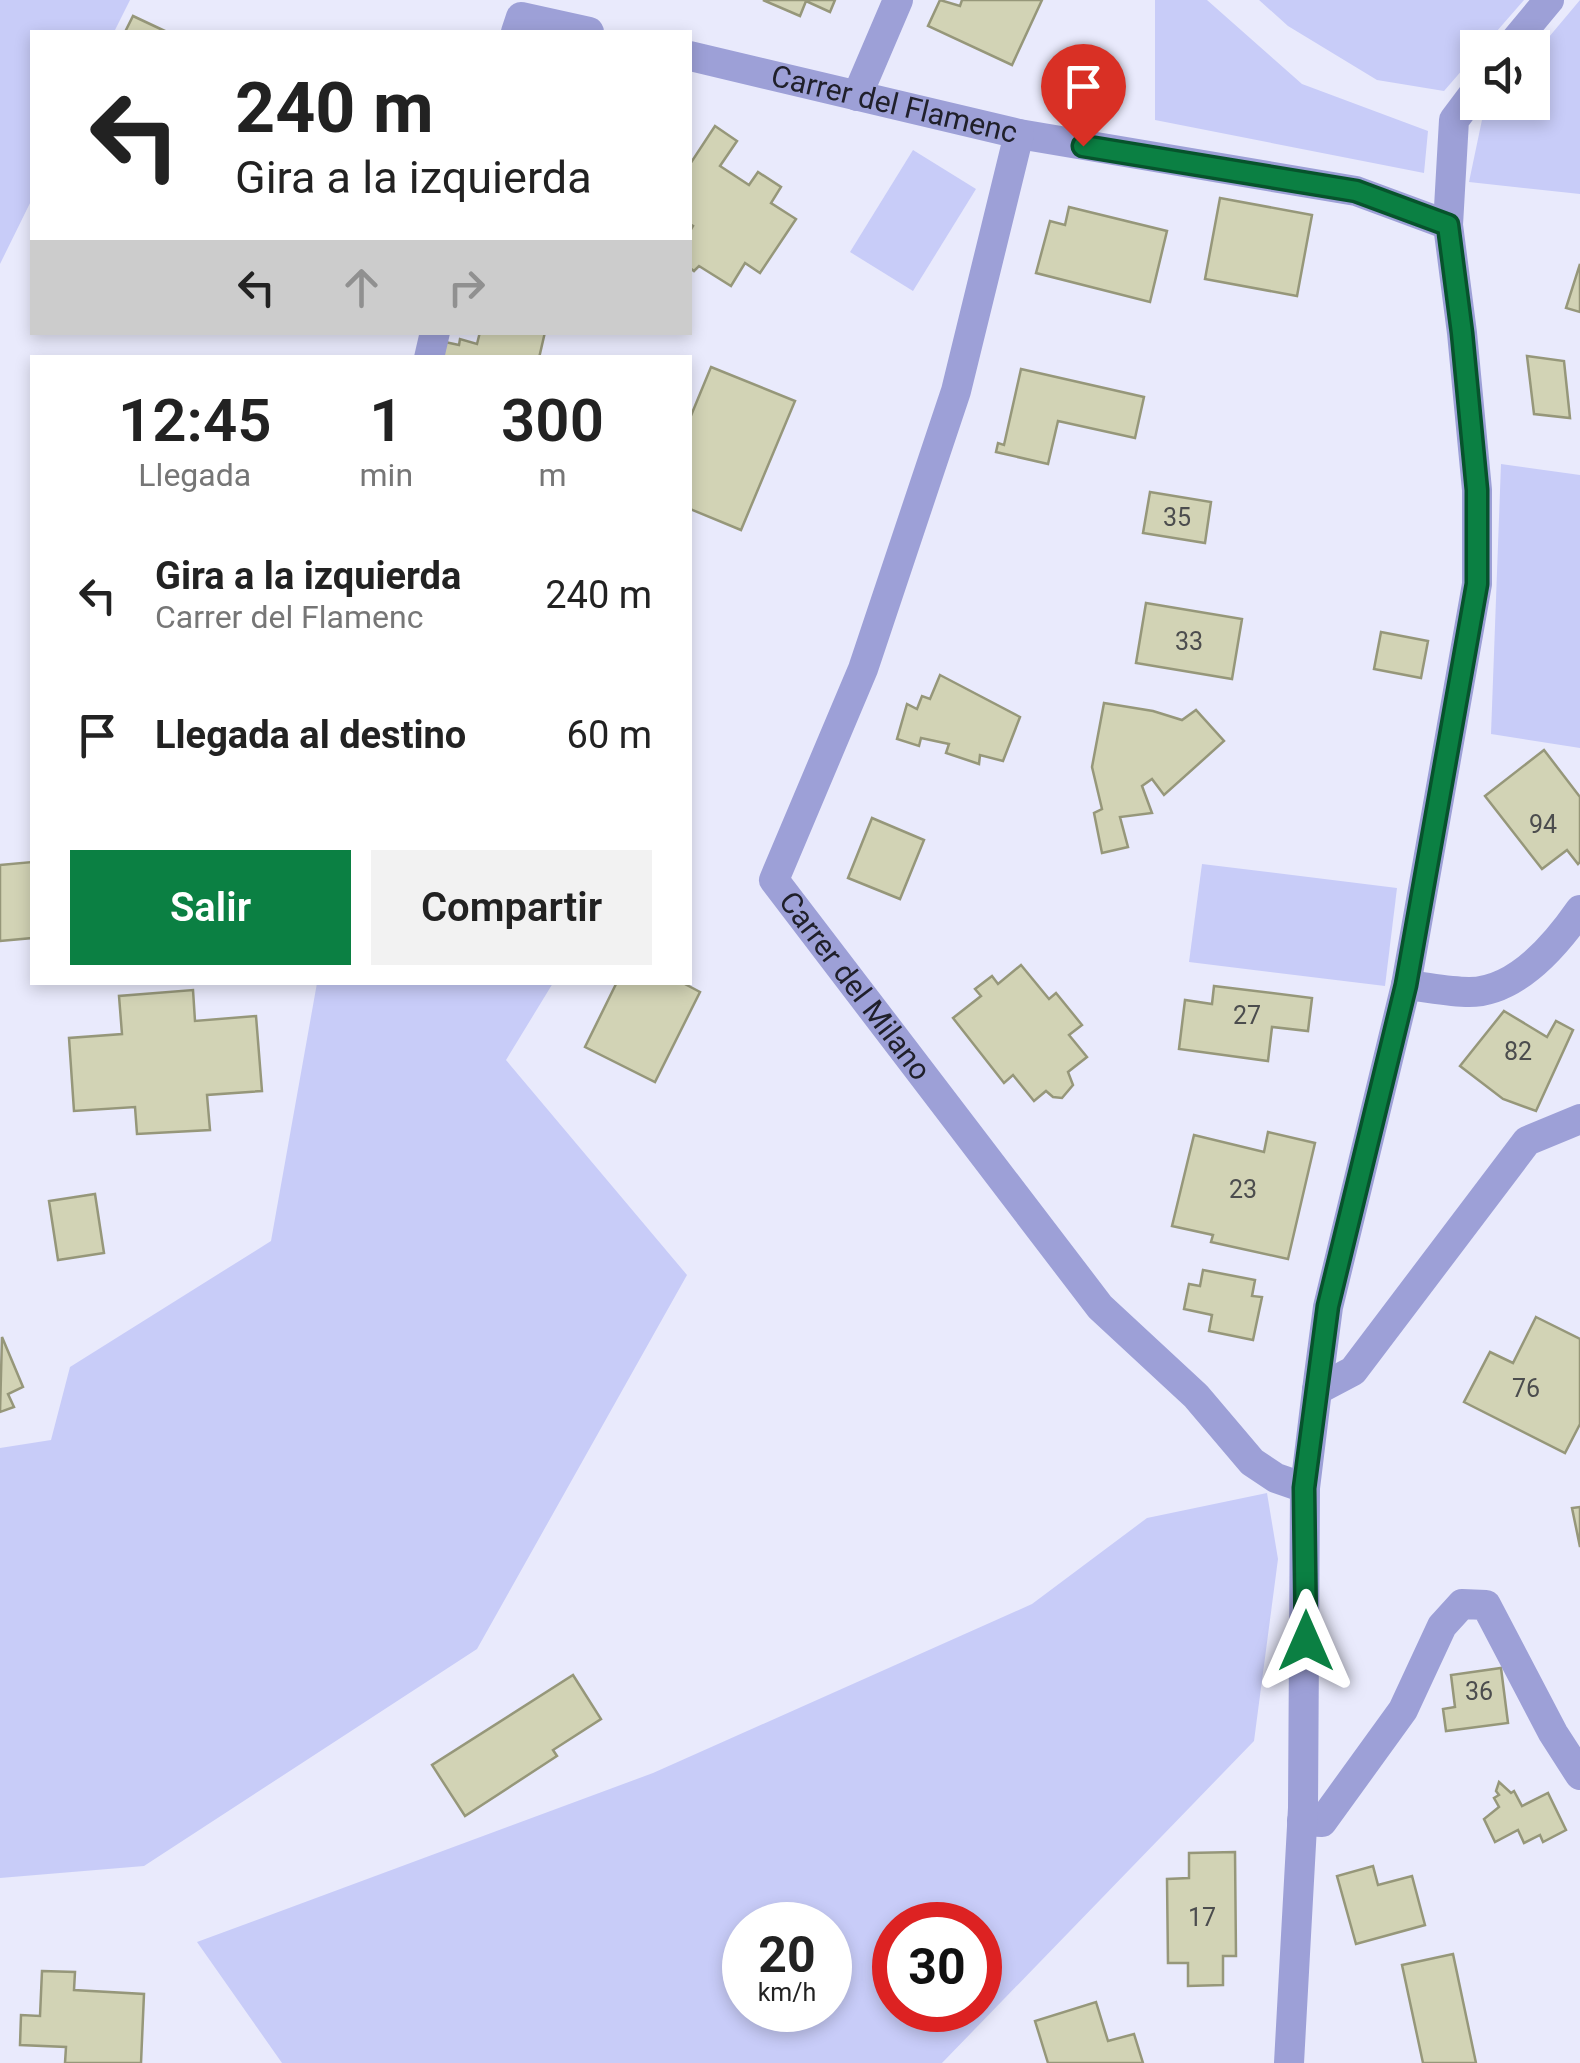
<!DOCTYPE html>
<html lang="es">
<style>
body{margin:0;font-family:Roboto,sans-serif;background:#f2f2f2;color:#222;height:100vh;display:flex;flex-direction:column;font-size:38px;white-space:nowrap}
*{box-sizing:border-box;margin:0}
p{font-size:32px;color:#767676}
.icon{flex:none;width:55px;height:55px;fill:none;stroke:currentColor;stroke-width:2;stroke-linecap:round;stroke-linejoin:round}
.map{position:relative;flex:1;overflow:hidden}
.sheet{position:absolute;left:30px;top:355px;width:662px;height:630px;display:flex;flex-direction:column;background:#fff;border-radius:0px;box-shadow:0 5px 15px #0003}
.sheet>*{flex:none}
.banner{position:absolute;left:30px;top:30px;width:662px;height:305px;border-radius:0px;box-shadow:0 5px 15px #0003;background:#fff;color:#222;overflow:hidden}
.controls{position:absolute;left:1460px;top:30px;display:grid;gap:20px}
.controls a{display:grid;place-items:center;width:90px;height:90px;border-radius:0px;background:#fff;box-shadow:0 5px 15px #0003;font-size:50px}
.speed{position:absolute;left:722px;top:1902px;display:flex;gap:20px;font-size:50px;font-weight:700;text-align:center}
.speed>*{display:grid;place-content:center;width:130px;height:130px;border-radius:50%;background:#fff;box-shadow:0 5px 15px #0003;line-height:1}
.speed small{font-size:25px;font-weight:400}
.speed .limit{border:15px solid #d22;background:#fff;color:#111}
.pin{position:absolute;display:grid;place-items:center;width:85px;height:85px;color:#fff;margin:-102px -42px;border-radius:50% 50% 50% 0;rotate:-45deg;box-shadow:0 0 10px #0007}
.pin .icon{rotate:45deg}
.me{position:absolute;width:110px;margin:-55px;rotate:0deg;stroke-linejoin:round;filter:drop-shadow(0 0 8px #0008)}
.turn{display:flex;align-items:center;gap:35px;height:210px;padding:0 40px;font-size:45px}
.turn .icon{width:130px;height:130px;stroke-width:2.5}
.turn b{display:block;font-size:70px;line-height:85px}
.lanes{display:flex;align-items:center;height:95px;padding:0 40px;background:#0003;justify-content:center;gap:50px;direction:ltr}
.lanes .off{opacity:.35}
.eta{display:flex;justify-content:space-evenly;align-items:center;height:170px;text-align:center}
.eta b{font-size:60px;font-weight:600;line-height:70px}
.action{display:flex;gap:20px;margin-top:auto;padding:20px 40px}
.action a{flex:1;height:115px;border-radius:0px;background:#0b8043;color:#fff;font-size:40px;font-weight:600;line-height:115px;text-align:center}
.action a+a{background:#f2f2f2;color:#222}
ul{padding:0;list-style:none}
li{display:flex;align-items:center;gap:30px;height:140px;padding:0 40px}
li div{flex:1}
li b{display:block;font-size:38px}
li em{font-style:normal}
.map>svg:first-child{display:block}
.green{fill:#c8ccf8;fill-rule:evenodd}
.building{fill:#d2d3b5;stroke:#96977a;stroke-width:2.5}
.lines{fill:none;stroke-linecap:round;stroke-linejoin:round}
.minor{stroke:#9da0d7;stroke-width:30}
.route-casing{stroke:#07532c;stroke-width:25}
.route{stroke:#0b8043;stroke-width:18}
.labels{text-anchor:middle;stroke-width:10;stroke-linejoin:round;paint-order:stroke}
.number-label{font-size:25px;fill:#4c4d4e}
.street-label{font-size:30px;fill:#20202b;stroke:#e9eafc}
</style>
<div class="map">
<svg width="1580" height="2063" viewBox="0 0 1580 2063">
<rect width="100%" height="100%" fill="#e9eafc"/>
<!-- green -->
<g class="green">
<polygon points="0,0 130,0 114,32 32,32 32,199 0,264"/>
<polygon points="1155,0 1207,0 1302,84 1428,131 1424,173 1155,120"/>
<polygon points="1259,0 1524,0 1483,47 1478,48 1477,53 1444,91 1377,80 1288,26"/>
<polygon points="1580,0 1580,194 1469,182 1483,115 1493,103 1532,102 1533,56"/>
<polygon points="913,150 976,189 913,291 850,252"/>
<polygon points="1501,464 1580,475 1580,748 1491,734"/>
<polygon points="1202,864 1397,888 1385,986 1189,962"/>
<polygon points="317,983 553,983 506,1060 687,1275 477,1649 144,1866 0,1878 0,1448 51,1440 70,1367 271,1241"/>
<path d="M1267 1493 1278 1559 1254 1741 942 2063H282L197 1942 653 1773 1032 1604 1147 1518ZM830 1925V2010H745V1925ZM895 1925H980V2010H895Z"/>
</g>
<!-- building -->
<g class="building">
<polygon points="763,0 835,0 830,12 806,1 800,16"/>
<polygon points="940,0 960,6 962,0 1042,0 1012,65 928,26"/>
<polygon points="133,16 167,32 125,32"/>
<polygon points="715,126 737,141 720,166 749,185 758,172 781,187 771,203 796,219 760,273 745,263 731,286 699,266 694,271 690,268 690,231 693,226 690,224 690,164"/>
<polygon points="1220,198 1312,215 1297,296 1205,279"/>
<polygon points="1069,207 1167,231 1150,302 1036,273 1050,221 1065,225"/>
<polygon points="1580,264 1580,312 1566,308"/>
<polygon points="480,332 545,332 539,358 442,358 445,342 459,345 460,339 477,344"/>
<polygon points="1527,356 1564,361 1570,418 1534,414"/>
<polygon points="711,367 795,401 741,530 690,509 690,418"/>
<polygon points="1021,369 1144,397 1135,438 1058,421 1048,464 996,452 998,443 1004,445"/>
<polygon points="1150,492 1211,502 1205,543 1143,533"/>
<polygon points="1146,603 1242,619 1232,679 1136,663"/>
<polygon points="1381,632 1428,641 1421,678 1374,669"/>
<polygon points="940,675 1020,717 1003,761 980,755 979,764 946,753 949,744 921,738 919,746 897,739 907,704 917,709 922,696 930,699"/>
<polygon points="1104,703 1153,711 1182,720 1196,710 1224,741 1164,795 1152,779 1142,786 1152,813 1120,817 1128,847 1102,853 1094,813 1102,809 1092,767"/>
<polygon points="1544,750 1580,797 1580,862 1578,864 1567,850 1542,869 1485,796"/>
<polygon points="872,818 924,840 900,899 848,878"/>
<polygon points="32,862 32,938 0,941 0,865"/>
<polygon points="1021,965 1049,999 1056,993 1082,1025 1069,1035 1087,1057 1068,1072 1073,1085 1062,1098 1053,1097 1046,1091 1034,1101 1013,1075 1004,1083 953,1018 981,996 975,989 992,976 998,984"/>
<polygon points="617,982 681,982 700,992 655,1082 585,1047"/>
<polygon points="1214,986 1312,998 1308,1031 1272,1027 1268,1061 1179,1049 1185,1000 1212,1004"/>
<polygon points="193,990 195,1021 256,1016 262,1091 207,1095 210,1130 137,1134 135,1107 74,1111 69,1038 122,1034 119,996"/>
<polygon points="1504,1011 1547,1037 1556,1021 1573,1030 1536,1111 1503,1099 1460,1066"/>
<polygon points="1268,1132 1315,1143 1288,1259 1211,1242 1213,1235 1172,1226 1194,1135 1264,1152"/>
<polygon points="95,1194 104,1253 58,1260 49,1201"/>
<polygon points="1203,1270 1255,1280 1252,1296 1262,1297 1253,1340 1209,1331 1212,1315 1184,1309 1189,1284 1200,1286"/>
<polygon points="1536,1317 1580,1339 1580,1424 1565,1453 1464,1402 1490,1352 1513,1363"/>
<polygon points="2,1337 23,1387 8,1394 14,1407 0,1412"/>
<polygon points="1580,1507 1580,1547 1572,1508"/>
<polygon points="1501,1668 1508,1723 1446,1731 1443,1709 1455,1707 1451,1675"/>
<polygon points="573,1675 601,1719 553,1750 557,1756 465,1816 432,1765"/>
<polygon points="1499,1782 1511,1793 1514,1791 1522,1806 1548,1793 1566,1830 1543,1842 1540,1835 1524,1843 1518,1830 1495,1842 1484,1819 1499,1807 1494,1798 1499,1795 1496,1791"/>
<polygon points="1235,1852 1236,1956 1223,1956 1223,1985 1188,1986 1188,1963 1168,1963 1167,1879 1189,1878 1189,1853"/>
<polygon points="1373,1866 1378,1885 1412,1876 1425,1925 1356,1944 1337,1876"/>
<polygon points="1453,1954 1476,2063 1423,2063 1402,1965"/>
<polygon points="42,1971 75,1972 74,1990 144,1994 141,2063 65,2063 66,2047 20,2045 21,2015 40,2016"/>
<polygon points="1096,2002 1108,2041 1134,2034 1143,2063 1048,2063 1035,2021"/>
</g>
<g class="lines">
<!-- minor -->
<g class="minor">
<polyline points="516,32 521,17 589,32"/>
<polyline points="1509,48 1549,0"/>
<path id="s1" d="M690 56 1019 134 1356 191 1448 225"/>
<polyline points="857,96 898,0"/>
<path id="s2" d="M1019 134 956 391 863 669 774 880 1100 1307 1196 1396 1252 1462 1276 1478 1305 1488"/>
<polyline points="429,358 435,332"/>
<path d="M1406 985C1426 987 1448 992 1469 992 1516 992 1555 946 1580 910"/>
<polyline points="1317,1390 1353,1371 1527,1141 1580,1119"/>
<polyline points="1302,1821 1322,1822 1403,1710 1442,1626 1462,1604 1486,1605 1553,1733 1580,1775"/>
<polyline points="1289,2063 1303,1808 1305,1488 1317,1390 1328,1307 1406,985 1477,584 1477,490 1462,333 1448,225 1454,120 1478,88"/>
</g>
</g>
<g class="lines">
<!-- route casing -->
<g class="route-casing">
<polyline id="route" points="1083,146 1356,191 1448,225 1462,333 1477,490 1477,584 1406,985 1328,1306 1304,1488 1306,1641"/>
</g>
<!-- route -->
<use href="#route" class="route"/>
</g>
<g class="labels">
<!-- number labels -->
<g class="number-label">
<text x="1177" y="526">35</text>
<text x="1189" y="650">33</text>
<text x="1543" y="833">94</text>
<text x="1247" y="1024">27</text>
<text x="1518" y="1060">82</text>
<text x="1243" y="1198">23</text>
<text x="1526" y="1397">76</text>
<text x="1479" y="1700">36</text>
<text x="1202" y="1926">17</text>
</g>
<!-- street labels -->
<g class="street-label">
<text dy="10" stroke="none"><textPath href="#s1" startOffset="210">Carrer del Flamenc</textPath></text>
<text dy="10" stroke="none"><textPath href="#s2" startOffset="920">Carrer del Milano</textPath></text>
</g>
</g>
</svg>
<div class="controls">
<a><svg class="icon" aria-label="sound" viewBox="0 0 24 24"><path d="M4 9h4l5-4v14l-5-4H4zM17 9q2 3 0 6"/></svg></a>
</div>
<div class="speed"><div>20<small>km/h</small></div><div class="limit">30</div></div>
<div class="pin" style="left:1083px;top:146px;background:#d93025"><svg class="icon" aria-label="arrive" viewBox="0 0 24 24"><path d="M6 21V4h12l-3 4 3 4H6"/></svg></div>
<svg class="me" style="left:1306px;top:1641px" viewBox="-20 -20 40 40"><path d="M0-17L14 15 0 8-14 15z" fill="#0b8043" stroke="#fff" stroke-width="4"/></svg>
<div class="banner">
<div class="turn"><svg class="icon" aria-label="left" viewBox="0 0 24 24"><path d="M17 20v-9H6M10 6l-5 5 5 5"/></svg><div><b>240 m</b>Gira a la izquierda</div></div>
<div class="lanes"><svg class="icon" aria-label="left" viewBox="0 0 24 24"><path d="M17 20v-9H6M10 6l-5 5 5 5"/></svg><svg class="icon off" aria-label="ahead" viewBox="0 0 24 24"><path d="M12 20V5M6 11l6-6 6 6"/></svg><svg class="icon off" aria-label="right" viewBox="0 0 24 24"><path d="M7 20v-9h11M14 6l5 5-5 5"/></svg></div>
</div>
<section class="sheet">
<div class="eta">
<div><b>12:45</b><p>Llegada</p></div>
<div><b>1</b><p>min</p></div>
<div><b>300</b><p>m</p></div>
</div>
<ul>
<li><svg class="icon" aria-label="left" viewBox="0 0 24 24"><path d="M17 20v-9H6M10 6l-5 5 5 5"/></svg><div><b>Gira a la izquierda</b><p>Carrer del Flamenc</p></div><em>240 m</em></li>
<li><svg class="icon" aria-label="arrive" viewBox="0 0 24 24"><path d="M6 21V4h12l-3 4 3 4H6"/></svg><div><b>Llegada al destino</b></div><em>60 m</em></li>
</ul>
<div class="action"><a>Salir</a><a>Compartir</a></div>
</section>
</div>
